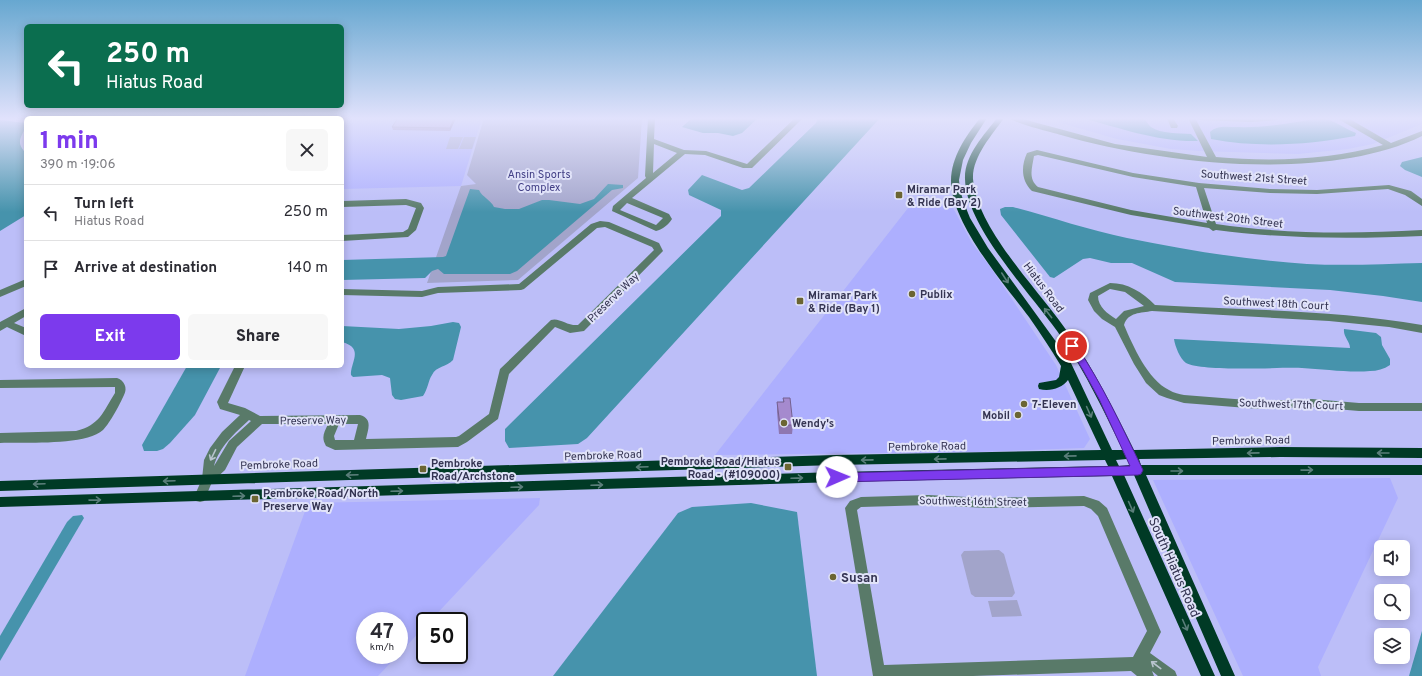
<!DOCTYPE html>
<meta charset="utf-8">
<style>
body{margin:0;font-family:Overpass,sans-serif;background:#f7f7f7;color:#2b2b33;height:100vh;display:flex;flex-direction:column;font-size:15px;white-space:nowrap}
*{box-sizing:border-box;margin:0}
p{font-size:13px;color:#7c7c81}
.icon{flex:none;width:22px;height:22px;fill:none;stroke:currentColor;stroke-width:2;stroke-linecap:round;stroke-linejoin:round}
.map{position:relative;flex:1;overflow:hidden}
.side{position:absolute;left:24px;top:116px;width:320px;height:252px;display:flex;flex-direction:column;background:#fff;border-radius:6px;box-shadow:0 2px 10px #0003}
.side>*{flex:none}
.banner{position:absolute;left:24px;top:24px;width:320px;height:84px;border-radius:6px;box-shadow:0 2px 10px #0003;background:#0b6e4f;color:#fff;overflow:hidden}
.tools{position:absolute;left:1374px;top:540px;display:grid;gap:8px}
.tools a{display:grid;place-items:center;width:36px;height:36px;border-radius:6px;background:#fff;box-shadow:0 2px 10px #0003;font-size:20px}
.speed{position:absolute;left:356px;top:612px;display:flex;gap:8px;font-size:20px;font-weight:700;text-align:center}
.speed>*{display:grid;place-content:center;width:52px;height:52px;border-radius:50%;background:#fff;box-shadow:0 2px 10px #0003;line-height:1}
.speed small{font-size:10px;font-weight:400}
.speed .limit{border:2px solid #111;border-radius:6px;background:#fff;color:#111}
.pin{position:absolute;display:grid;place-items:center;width:34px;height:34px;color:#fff;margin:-17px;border:2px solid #fff;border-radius:50%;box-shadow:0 1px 4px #0007}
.me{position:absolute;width:44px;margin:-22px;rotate:89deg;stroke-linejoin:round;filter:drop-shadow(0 0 3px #0008)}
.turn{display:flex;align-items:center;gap:14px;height:84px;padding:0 16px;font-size:18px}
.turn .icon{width:52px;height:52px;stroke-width:2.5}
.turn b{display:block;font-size:28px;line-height:34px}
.round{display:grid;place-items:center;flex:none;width:42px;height:42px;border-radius:6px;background:#f7f7f7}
.overview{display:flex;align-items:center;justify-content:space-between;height:68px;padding:0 16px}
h1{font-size:24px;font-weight:800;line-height:30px;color:#7c3aed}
.action{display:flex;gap:8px;margin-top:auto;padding:8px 16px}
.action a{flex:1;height:46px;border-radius:6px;background:#7c3aed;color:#fff;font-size:16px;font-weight:800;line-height:46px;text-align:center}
.action a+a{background:#f7f7f7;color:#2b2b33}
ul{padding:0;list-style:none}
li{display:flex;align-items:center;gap:12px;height:56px;padding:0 16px;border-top:1px solid #e1e1e2}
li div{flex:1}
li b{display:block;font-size:15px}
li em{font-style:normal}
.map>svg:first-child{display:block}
.built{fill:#adaffe}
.green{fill:#a2a4ca}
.water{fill:#4693ac}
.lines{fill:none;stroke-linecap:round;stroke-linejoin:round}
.minor{fill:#597a69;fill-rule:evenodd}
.major{fill:#003a25;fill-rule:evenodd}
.wall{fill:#8e77b1}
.shaded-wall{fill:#746190}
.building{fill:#a58ace;stroke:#746190}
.oneway{stroke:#5a7e7a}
.oneway2{stroke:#b8c4ce}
.route{fill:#7c3aed;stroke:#51269a}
.poi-dot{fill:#6b6532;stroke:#e1e3f9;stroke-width:1.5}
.labels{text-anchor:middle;stroke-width:4;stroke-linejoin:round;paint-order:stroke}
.park-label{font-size:11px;fill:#434086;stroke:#e1e3f9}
.street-label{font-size:11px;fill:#343452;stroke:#e1e3f9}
.poi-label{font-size:11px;font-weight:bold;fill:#343452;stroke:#e1e3f9;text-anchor:start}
.near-street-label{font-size:13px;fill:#343452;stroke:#e1e3f9}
.near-poi-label{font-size:13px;font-weight:bold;fill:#343452;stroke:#e1e3f9;text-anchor:start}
</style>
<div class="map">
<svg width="1422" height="676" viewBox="0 0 1422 676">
<rect width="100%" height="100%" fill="#bcbef8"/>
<!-- built -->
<g class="built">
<polygon points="316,118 482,118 461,186 342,189 342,118"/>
<polygon points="1043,118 1422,118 1422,124 1373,144 1348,149 1298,154 1199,151 1171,149 1117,139"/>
<polygon points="919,194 952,206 972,243 991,268 1056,365 1090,439 1084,448 977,452 715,455"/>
<polygon points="1390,478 1398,498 1318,667 1321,676 1243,676 1153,480"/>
<polygon points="540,498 539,505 430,621 425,621 425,626 399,654 399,621 365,621 365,655 398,655 378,676 245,676 308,503"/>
</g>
<!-- green -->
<g class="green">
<polygon points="484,118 642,118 638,178 518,280 427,283 461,186 476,184 467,175"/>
<polygon points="450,137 463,137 458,149 446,149"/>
<polygon points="464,137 476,137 472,149 459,149"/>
<polygon points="999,550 1004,554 1015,593 1012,597 975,597 971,594 961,555 964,551"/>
<polygon points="1017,600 1022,616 992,617 988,601"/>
</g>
<!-- water -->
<g class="water">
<polygon points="692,118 758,118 742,133 733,136 718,133 703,133 682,127"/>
<polygon points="818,118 880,118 587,438 578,444 509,448 505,441 505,429 721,216 721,210 689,195 688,190 702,175 742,190 749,188 816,123"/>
<path d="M1082 118H1142C1147 120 1147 124 1151 127 1161 134 1179 133 1191 134L1198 141C1158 142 1120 128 1082 118Z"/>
<path d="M1320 118C1333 119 1343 128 1356 133L1355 136C1308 145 1258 148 1211 139L1210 132C1217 125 1227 127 1236 127 1265 128 1292 123 1320 118Z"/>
<path d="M0 120 26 123C25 135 13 140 26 153V215L0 231Z"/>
<polygon points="1422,157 1422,177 1405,170 1400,166 1402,162"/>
<path d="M608 184 623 185V188L612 190 517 271 510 274H444L438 269 432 271 425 278 342 280V260L443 257 446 256 470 189 479 190C482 197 491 200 494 207L505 209H519L542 200H549L580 204 594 199Z"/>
<path d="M1005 207H1013C1051 217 1088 230 1127 238 1186 250 1247 260 1307 264 1345 266 1384 264 1422 263V302L1383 296 1330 290 1175 282 1132 263H1111L1090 258 1083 259 1054 278 1050 277 1001 215 1000 209Z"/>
<path d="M453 322 459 323 461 327 453 360C447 367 436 366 432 375 428 381 428 389 423 396L401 400 395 399 392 395 390 378 382 375 353 377 351 375C350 363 365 348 342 342V326L399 329 431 326Z"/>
<path d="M1344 329 1376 333 1381 337 1382 345 1390 359V365C1384 369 1377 371 1370 371 1350 373 1323 369 1302 368 1279 367 1203 372 1186 363 1180 359 1175 346 1174 339L1350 348C1350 341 1343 337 1344 329Z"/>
<polygon points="187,366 221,366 195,415 170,443 163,449 157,451 144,451 142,445"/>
<polygon points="751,503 797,512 817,676 553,676 678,513 692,507"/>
<polygon points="82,515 84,518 0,661 0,636 67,522 73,516"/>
<polygon points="1422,631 1422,676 1409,676"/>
</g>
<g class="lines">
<!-- minor -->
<g class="minor">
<path d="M648 118H655L654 139 684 150 706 151 747 164 795 118H803L752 168H743L705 155 685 154 632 198 669 214 672 219C668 225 663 229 656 231L612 211 613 206 646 178 645 176ZM654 144 677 153 653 173ZM627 203 663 218 656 225 620 210Z"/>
<path d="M1009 118H1019L1115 144 1207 157 1188 118H1195L1216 157C1271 162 1329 160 1383 145L1340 120V118H1348L1391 143 1422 131V136C1326 183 1161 164 1061 135 1050 132 1017 124 1009 118Z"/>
<polygon points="1167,118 1173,118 1178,126 1177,128 1171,128"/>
<polygon points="1196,118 1281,118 1277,120 1251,122 1200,120"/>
<path d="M1037 150 1133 173 1199 183 1270 189 1317 190 1389 185 1411 191 1422 199V206L1405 195 1388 189 1317 194 1270 193 1204 188 1216 224C1284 234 1353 234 1422 230V236C1353 239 1285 239 1216 230L1213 231 1209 228 1131 215 1032 191C1021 181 1021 166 1027 153ZM1038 155 1133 177 1196 187 1207 223 1131 210 1038 187C1028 179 1032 168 1034 156Z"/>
<polygon points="406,199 421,203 424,208 416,230 408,237 342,241 342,235 403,232 408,229 416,208 406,205 342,207 342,201"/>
<path d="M600 221 609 222 659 243 663 251 584 331 570 333 555 327 509 374 498 419 467 442 458 447 335 450 326 446C321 437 324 433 328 424H262L237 447 225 470 212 482 204 501 200 502 196 501 194 497 202 479 204 460 210 448 222 432 240 415 220 409 217 402 235 366H245L228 403 245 408 260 416 360 415C373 419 368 429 366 439L456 437 459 436 489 414 500 369 551 320C559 317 567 326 578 325L654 250 652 247 605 227 597 228 524 289 521 290 438 293 422 297 342 295V289L422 291 438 287 519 284 591 224ZM249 420 251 421 229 441 214 466C219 447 235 433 249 420ZM339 424H358L354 440H335L334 436Z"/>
<polygon points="26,279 26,286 0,297 0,290"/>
<path d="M1110 283C1128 283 1142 292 1155 305 1243 310 1335 310 1422 325V333L1389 327 1329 321 1152 311C1141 313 1128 312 1124 325 1133 346 1148 380 1169 390 1174 393 1179 394 1184 395L1260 401 1312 399 1359 403H1422V411H1359L1312 407 1260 409 1184 403 1167 398 1159 395 1146 383 1134 364 1115 327 1102 319 1094 311 1088 300 1090 293ZM1110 289 1125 292 1144 306 1124 311 1116 319C1108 314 1098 307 1098 296Z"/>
<polygon points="26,308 26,316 14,323 26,328 26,336 7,327 0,331 0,322"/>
<path d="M117 378C124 380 128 388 124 395 120 404 110 423 103 430 85 446 25 442 0 443V433L76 431C100 425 103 412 115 393V387L0 388V380Z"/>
<path d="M928 495 987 498 1084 496 1099 501 1107 508 1161 632 1150 653 1175 671 1177 676H1158L1152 671 1154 676H1137L1131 671 973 676H873L845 508 850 501 861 497ZM928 505 987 508 1084 506 1091 509 1098 516 1147 631 1133 657 884 665 857 510 861 507Z"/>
</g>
<!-- major -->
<path class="major" d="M980 118H987L971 143 963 160 959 180 960 190 964 203 970 218 988 248 1070 361 1112 450H1123C1104 412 1086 373 1062 338 1034 297 966 228 965 179 964 156 984 135 997 118H1004C992 135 972 157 973 179 977 230 1041 292 1069 334 1095 371 1114 410 1134 450L1280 447 1422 448V458L1280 457 1139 459 1141 465H1422V475H1146L1235 676H1221L1134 475H1124L1215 676H1201L1112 476 837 482 0 507V497L837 472 1108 466 1105 460 835 465 0 491V481L835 455 1101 450 1068 380C1062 388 1050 392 1039 389L1038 386 1039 383 1056 380 1059 377 1061 366C1051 349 1040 333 1029 317 1004 284 951 223 951 181 951 157 966 136 980 118ZM1127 459 1130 465 1119 466 1116 460Z"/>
</g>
<!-- wall -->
<g class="wall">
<polygon points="393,118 456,118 450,131 393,130 392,127 396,120 394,120"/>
<polygon points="783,398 793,425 792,434 779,434 777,412 777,402 783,402"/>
</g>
<!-- shaded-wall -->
<polygon class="shaded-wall" points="454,118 456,118 450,131 450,128"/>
<!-- building -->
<g class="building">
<polygon points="398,118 454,118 450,128 392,127"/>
<polygon points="783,398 790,398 793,425 780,425 777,402 784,402"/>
</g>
<!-- one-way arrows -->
<defs><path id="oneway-shaft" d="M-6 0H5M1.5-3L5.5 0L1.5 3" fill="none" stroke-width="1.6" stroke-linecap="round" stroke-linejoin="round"/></defs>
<g class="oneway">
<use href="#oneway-shaft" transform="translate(1005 278) rotate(57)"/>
<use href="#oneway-shaft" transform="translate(1048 313) rotate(-128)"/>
<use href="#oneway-shaft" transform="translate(1089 412) rotate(66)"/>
<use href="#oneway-shaft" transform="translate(1253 453) rotate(179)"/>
<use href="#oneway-shaft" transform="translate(1383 453) rotate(-180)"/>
<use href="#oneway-shaft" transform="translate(1070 456) rotate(179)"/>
<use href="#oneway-shaft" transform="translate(940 459) rotate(179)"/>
<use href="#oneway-shaft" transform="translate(867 460) rotate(179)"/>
<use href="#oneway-shaft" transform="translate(642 467) rotate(178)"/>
<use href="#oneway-shaft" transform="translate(1307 470) rotate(-1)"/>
<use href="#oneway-shaft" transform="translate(1177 471)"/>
<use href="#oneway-shaft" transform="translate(352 475) rotate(178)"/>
<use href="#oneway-shaft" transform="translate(797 478) rotate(-2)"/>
<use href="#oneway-shaft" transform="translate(169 481) rotate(178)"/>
<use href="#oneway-shaft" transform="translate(39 484) rotate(178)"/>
<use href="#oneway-shaft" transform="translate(597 485) rotate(-2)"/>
<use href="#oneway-shaft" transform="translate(517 487) rotate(-2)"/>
<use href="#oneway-shaft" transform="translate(397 491) rotate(-2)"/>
<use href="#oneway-shaft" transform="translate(239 496) rotate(-2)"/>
<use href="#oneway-shaft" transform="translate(95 500) rotate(-1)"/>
<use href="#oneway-shaft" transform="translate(1131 507) rotate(66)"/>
<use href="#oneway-shaft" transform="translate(1185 625) rotate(66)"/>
</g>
<g class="oneway2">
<use href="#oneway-shaft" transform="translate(213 455) rotate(116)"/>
<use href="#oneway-shaft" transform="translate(1156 665) rotate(-143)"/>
</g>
<!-- sky -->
<linearGradient id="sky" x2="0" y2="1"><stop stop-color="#67a7d0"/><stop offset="0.56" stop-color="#e1e2fc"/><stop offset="1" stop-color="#e1e2fc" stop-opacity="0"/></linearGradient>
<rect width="1422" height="212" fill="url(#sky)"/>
<!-- route -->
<path class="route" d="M1072 343 1075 344C1102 383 1122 427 1143 470L1141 474 1138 475 837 482 833 480 831 477 833 474 837 473 1130 466 1099 399 1083 370 1068 346Z"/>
<!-- markers -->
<g class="poi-dot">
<rect x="895" y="191" width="8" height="8" rx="2"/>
<circle cx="912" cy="294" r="4"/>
<rect x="796" y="297" width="8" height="8" rx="2"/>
<circle cx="1024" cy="404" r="4"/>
<circle cx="1018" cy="415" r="4"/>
<circle cx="784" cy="423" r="4"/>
<rect x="784" y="463" width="8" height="8" rx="2"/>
<rect x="419" y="465" width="8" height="8" rx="2"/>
<rect x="251" y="495" width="8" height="8" rx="2"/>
<circle cx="833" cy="577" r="4"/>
</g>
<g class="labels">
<!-- park labels -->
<g class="park-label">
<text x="539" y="178">Ansin Sports<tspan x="539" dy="13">Complex</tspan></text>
</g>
<!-- street labels -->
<g class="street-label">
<text transform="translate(1254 177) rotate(4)" y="4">Southwest 21st Street</text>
<text transform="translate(1228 217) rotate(7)" y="4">Southwest 20th Street</text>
<text transform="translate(1044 287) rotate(53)" y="4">Hiatus Road</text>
<text transform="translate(613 297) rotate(-44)" y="4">Preserve Way</text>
<text transform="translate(1276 303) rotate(3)" y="4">Southwest 18th Court</text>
<text transform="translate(1291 404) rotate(2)" y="4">Southwest 17th Court</text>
<text transform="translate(313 420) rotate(-1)" y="4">Preserve Way</text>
<text transform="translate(1251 440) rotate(-1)" y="4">Pembroke Road</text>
<text transform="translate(927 446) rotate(-1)" y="4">Pembroke Road</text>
<text transform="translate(603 455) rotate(-2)" y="4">Pembroke Road</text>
<text transform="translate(279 464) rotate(-2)" y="4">Pembroke Road</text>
<text transform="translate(973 501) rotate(1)" y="4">Southwest 16th Street</text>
</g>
<!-- poi labels -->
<g class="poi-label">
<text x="907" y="193">Miramar Park<tspan x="907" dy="13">&amp; Ride (Bay 2)</tspan></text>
<text x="920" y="298">Publix</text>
<text x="808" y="299">Miramar Park<tspan x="808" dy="13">&amp; Ride (Bay 1)</tspan></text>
<text x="1032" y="408">7-Eleven</text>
<text x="1010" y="419" text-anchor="end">Mobil</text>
<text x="792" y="427">Wendy's</text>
<text x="780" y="465" text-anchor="end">Pembroke Road/Hiatus<tspan x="780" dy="13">Road - (#109000)</tspan></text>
<text x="431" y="467">Pembroke<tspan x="431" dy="13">Road/Archstone</tspan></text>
<text x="263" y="497">Pembroke Road/North<tspan x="263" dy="13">Preserve Way</tspan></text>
</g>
<!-- near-street labels -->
<g class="near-street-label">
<text transform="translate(1175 567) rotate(66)" y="5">South Hiatus Road</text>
</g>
<!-- near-poi labels -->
<g class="near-poi-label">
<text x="841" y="582">Susan</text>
</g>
</g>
</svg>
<div class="tools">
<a><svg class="icon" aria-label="sound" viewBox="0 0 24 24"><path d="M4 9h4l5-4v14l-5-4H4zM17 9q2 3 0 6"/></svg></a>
<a><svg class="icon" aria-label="search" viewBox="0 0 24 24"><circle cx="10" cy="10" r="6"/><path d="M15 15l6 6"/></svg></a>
<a><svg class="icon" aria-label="layers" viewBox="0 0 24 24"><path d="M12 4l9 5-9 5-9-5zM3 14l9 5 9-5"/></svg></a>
</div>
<div class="speed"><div>47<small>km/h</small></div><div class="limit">50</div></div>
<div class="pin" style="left:1072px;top:346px;background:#d93025"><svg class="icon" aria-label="arrive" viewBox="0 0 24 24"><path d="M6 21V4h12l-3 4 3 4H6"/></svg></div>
<svg class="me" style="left:837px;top:477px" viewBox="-20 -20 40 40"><circle r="19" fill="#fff"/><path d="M0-13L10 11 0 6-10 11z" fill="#7c3aed"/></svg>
<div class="banner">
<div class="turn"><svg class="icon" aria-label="left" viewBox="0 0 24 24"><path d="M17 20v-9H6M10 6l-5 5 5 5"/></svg><div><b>250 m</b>Hiatus Road</div></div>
</div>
<section class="side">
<div class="overview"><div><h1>1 min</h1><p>390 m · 19:06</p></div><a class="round"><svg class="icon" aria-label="close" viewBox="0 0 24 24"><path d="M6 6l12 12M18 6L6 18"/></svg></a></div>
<ul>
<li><svg class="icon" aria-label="left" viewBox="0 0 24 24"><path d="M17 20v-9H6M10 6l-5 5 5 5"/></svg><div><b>Turn left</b><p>Hiatus Road</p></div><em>250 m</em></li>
<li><svg class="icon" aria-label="arrive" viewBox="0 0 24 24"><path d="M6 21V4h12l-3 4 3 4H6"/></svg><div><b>Arrive at destination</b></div><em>140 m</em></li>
</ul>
<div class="action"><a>Exit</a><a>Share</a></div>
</section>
</div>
